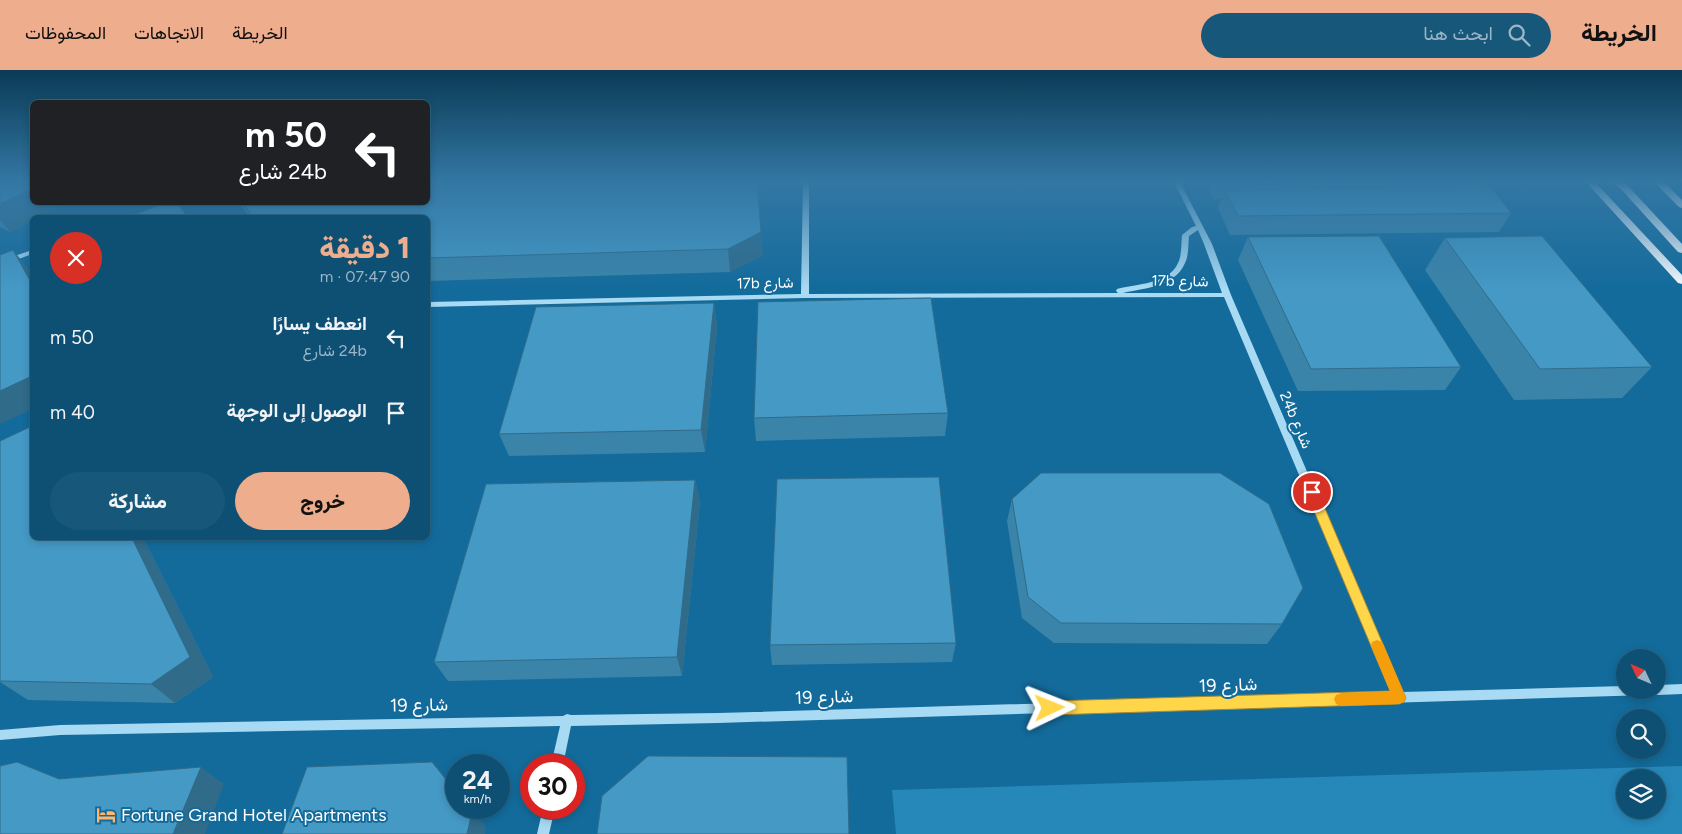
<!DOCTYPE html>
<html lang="ar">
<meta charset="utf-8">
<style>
body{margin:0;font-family:Figtree,Vazirmatn,sans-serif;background:#175779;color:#f1f3f6;direction:rtl;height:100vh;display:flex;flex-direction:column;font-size:19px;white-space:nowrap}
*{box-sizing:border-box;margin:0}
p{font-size:16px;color:#9bb5c5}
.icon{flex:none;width:28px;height:28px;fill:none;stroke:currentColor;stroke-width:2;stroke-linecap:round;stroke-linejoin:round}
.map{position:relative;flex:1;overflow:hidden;direction:ltr}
.details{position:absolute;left:30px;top:145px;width:400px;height:325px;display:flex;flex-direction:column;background:#0e5074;border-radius:8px;box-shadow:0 2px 8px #0003,0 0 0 1px #2e6786;direction:rtl}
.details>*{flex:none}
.top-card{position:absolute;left:30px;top:30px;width:400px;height:105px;border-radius:8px;box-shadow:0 2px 8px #0003,0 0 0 1px #2e6786;direction:rtl;background:#202124;color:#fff;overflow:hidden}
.needle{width:32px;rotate:314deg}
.controls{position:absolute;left:1616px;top:579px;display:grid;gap:10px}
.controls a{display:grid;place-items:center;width:50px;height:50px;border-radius:50%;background:#0e5074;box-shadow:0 2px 8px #0003,0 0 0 1px #2e6786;font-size:25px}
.speed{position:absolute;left:445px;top:684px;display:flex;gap:10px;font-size:25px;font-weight:700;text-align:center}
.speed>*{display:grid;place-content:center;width:65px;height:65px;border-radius:50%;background:#0e5074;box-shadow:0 2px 8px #0003,0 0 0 1px #2e6786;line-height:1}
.speed small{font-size:12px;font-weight:400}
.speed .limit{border:8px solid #d22;background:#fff;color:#111}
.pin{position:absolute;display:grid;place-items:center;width:42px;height:42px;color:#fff;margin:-21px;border:2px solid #fff;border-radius:50%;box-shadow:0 1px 5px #0007}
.me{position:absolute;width:55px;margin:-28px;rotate:88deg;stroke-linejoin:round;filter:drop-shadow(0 0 4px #0008)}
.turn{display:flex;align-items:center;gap:18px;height:105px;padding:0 20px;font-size:22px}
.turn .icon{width:65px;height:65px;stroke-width:2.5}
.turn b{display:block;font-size:35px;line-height:42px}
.round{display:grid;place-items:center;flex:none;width:52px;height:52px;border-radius:26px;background:#175779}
.overview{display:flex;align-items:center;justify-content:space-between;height:85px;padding:0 20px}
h1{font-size:30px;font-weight:800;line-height:38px;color:#eead8d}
.primary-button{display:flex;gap:10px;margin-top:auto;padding:10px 20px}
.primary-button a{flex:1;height:58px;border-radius:30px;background:#eead8d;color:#111;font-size:20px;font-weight:800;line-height:58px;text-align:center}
.primary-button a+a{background:#175779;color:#f1f3f6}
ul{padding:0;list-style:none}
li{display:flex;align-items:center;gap:15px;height:75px;padding:0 20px}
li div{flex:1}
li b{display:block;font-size:19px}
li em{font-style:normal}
header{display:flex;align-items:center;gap:30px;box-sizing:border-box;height:70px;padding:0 25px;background:#eead8d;color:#111}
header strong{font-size:24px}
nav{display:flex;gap:28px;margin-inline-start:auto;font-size:18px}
.search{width:350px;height:45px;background:#175779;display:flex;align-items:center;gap:12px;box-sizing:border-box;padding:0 18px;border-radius:28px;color:#9bb5c5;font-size:19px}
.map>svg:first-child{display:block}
.green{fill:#2687b9;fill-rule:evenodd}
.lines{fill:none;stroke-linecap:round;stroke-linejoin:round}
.minor{fill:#a8daf3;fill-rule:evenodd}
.major{fill:#f5fbff;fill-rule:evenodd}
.wall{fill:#3b84a9}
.shaded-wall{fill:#306b8a}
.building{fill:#4599c5;stroke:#306b8a}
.route{fill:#ffd54a;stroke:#a68a30}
.slow{fill:#f59e0b}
.labels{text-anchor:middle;stroke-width:4;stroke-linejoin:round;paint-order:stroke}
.street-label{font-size:15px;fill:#fff;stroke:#136b9b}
.near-street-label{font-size:18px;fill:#fff;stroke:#136b9b}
.near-poi-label{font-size:18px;fill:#fff;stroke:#136b9b;text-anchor:start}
</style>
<header>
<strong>الخريطة</strong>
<div class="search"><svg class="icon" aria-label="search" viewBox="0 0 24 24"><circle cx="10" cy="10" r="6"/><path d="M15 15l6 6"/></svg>ابحث هنا</div>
<nav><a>الخريطة</a><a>الاتجاهات</a><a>المحفوظات</a></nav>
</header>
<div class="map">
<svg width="1682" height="764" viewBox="0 0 1682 764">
<rect width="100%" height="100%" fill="#136b9b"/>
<!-- green -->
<path class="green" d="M1682 696V764H896L892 720ZM1625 708H1658V740H1625Z"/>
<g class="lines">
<!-- minor -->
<g class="minor">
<path d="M803 112H809V224L1118 223 1116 221 1117 219C1136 214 1169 214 1178 193 1182 185 1181 174 1182 165L1192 157 1196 156 1174 112H1180L1212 174 1231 225 1402 622 1625 616V620H1658V615L1682 614V624L1658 625 1654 624 1653 621 1652 624 1648 625 718 653 571 656 563 695H551L560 656 60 665 0 670V660L60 655 563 646 567 644 571 645 718 643 1391 623 1224 227 805 228 428 237V232L801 224ZM1198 160 1204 174 1222 223H1123C1144 218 1175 217 1185 193 1189 185 1188 175 1189 166Z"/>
<polygon points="32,180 32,184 0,196 0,191"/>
<polygon points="543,738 555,738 549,764 537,764"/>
</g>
<!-- major -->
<g class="major">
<polygon points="1586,112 1595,112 1682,205 1682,214 1678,213"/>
<polygon points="1612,112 1623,112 1627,115 1682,174 1682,183 1678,182 1621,119"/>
<polygon points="1654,112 1664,112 1682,130 1682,138 1679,137"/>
</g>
</g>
<!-- wall -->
<g class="wall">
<polygon points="0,112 32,132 67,132 38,148 32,148 32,150 10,162 0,157"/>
<polygon points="1206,112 1486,112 1483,117 1511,143 1499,162 1230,165 1218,138 1222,129 1213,129"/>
<polygon points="238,132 428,132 763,185 730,202 428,211 428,148 250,148"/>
<polygon points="1248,167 1461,297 1445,320 1298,321 1238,190"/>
<polygon points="1445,168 1652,297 1622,328 1514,330 1425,200"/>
<polygon points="714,233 717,257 705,382 509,386 499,364"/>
<polygon points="948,343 945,366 756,371 754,348"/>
<polygon points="0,371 32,468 143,468 213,607 175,633 28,630 0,612"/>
<polygon points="695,410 700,432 682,606 448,611 434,592"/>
<polygon points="1012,429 1282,554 1267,574 1054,573 1022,548 1007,451"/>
<polygon points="956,573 952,592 772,595 770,575"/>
</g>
<!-- shaded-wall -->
<g class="shaded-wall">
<polygon points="32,118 32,132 67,132 38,148 32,148 32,150 10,162 0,150 0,134"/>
<polygon points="761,162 763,185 730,202 728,179"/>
<polygon points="13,180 32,203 32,214"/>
<polygon points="714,233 717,257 705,382 701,360"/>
<polygon points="32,306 32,339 0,354 0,321"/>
<polygon points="695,410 700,432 682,606 677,587"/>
<polygon points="132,468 143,468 213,607 175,633 151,614"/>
<polygon points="432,692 456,720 456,722"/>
<polygon points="201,697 224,714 205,764 173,764"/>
<polygon points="469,738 470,738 486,757 485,764 467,764"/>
</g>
<!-- building -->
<g class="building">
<polygon points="0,112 32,112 32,118 0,134"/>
<polygon points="428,112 757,112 761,162 728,179 428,188 428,148 254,148 242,132 428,132"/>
<polygon points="1491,117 1511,143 1238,146 1225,120"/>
<polygon points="167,132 177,132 188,148 126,148"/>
<polygon points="1379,166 1461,297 1311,299 1248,167"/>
<polygon points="1542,166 1652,297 1540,299 1445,168"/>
<polygon points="13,180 32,214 32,306 0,321 0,185"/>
<polygon points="931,228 948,343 754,348 758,232"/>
<polygon points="714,233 701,360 499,364 536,237"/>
<polygon points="32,356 32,468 132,468 190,587 151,614 0,611 0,371"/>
<polygon points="1041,403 1220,403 1269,434 1303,518 1282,554 1061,553 1028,527 1012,429"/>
<polygon points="939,407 956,573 770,575 777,409"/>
<polygon points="695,410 677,587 434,592 486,414"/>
<polygon points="648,686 847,687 849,764 597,764 602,726"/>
<polygon points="17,692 59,709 201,697 173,764 0,764 0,696"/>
<polygon points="432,692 456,722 456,738 469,738 472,742 467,764 282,764 307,697"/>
</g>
<!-- sky -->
<linearGradient id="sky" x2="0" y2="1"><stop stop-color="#0a3b55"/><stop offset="0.51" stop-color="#3377a4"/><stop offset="1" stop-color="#3377a4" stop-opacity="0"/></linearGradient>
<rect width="1682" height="219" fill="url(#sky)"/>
<!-- route -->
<polygon class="route" points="1312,418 1316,419 1318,422 1406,628 1404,632 1399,634 1050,645 1045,643 1043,638 1045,633 1050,631 1390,621 1306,422 1308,419"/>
<!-- slow -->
<polygon class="slow" points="1377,570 1382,572 1384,576 1406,628 1404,632 1399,634 1341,636 1336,634 1334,629 1336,625 1341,623 1390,621 1371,576 1372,572"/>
<!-- icons -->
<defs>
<g id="hotel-bare" transform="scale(1.5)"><path d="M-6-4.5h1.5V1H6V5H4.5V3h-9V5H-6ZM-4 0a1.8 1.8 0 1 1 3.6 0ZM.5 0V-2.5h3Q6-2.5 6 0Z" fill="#ffb66b" stroke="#136b9b" stroke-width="2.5" paint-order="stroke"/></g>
</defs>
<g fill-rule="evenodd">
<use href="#hotel-bare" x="106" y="745"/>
</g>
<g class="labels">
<!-- street labels -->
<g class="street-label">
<text transform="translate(1180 211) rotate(1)" y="5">17b شارع</text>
<text transform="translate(765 213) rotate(-1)" y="5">17b شارع</text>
<text transform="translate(1296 350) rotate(67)" y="5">24b شارع</text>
</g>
<!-- near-street labels -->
<g class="near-street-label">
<text transform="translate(1228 615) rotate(-2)" y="6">شارع 19</text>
<text transform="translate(824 627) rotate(-2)" y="6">شارع 19</text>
<text transform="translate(419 635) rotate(-1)" y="6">شارع 19</text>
</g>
<!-- near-poi labels -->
<g class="near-poi-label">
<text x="121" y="751">Fortune Grand Hotel Apartments</text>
</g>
</g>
</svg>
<div class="controls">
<a><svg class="needle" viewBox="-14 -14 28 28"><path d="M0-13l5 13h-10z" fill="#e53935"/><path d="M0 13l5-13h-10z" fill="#9bb5c5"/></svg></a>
<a><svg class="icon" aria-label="search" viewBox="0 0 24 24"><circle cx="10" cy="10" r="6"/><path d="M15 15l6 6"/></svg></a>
<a><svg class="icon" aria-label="layers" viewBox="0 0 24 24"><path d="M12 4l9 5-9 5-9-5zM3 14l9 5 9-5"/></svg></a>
</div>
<div class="speed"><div>24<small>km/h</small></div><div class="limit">30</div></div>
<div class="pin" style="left:1312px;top:422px;background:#d93025"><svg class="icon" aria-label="arrive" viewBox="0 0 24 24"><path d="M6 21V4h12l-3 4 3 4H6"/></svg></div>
<svg class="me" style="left:1050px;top:638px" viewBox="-20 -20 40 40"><path d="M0-17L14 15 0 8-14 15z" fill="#ffd54a" stroke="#fff" stroke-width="4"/></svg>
<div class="top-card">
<div class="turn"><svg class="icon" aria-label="left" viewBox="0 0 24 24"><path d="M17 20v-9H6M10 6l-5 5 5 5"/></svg><div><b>50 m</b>24b شارع</div></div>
</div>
<section class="details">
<div class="overview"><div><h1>1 دقيقة</h1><p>90 m · 07:47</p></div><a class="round" style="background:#d93025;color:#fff"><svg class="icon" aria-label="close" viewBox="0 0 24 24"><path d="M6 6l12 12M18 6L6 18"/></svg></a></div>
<ul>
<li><svg class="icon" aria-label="left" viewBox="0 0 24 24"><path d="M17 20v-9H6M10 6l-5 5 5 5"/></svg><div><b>انعطف يسارًا</b><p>24b شارع</p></div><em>50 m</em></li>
<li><svg class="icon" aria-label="arrive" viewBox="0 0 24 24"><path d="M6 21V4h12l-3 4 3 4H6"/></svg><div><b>الوصول إلى الوجهة</b></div><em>40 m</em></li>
</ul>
<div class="primary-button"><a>خروج</a><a>مشاركة</a></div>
</section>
</div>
